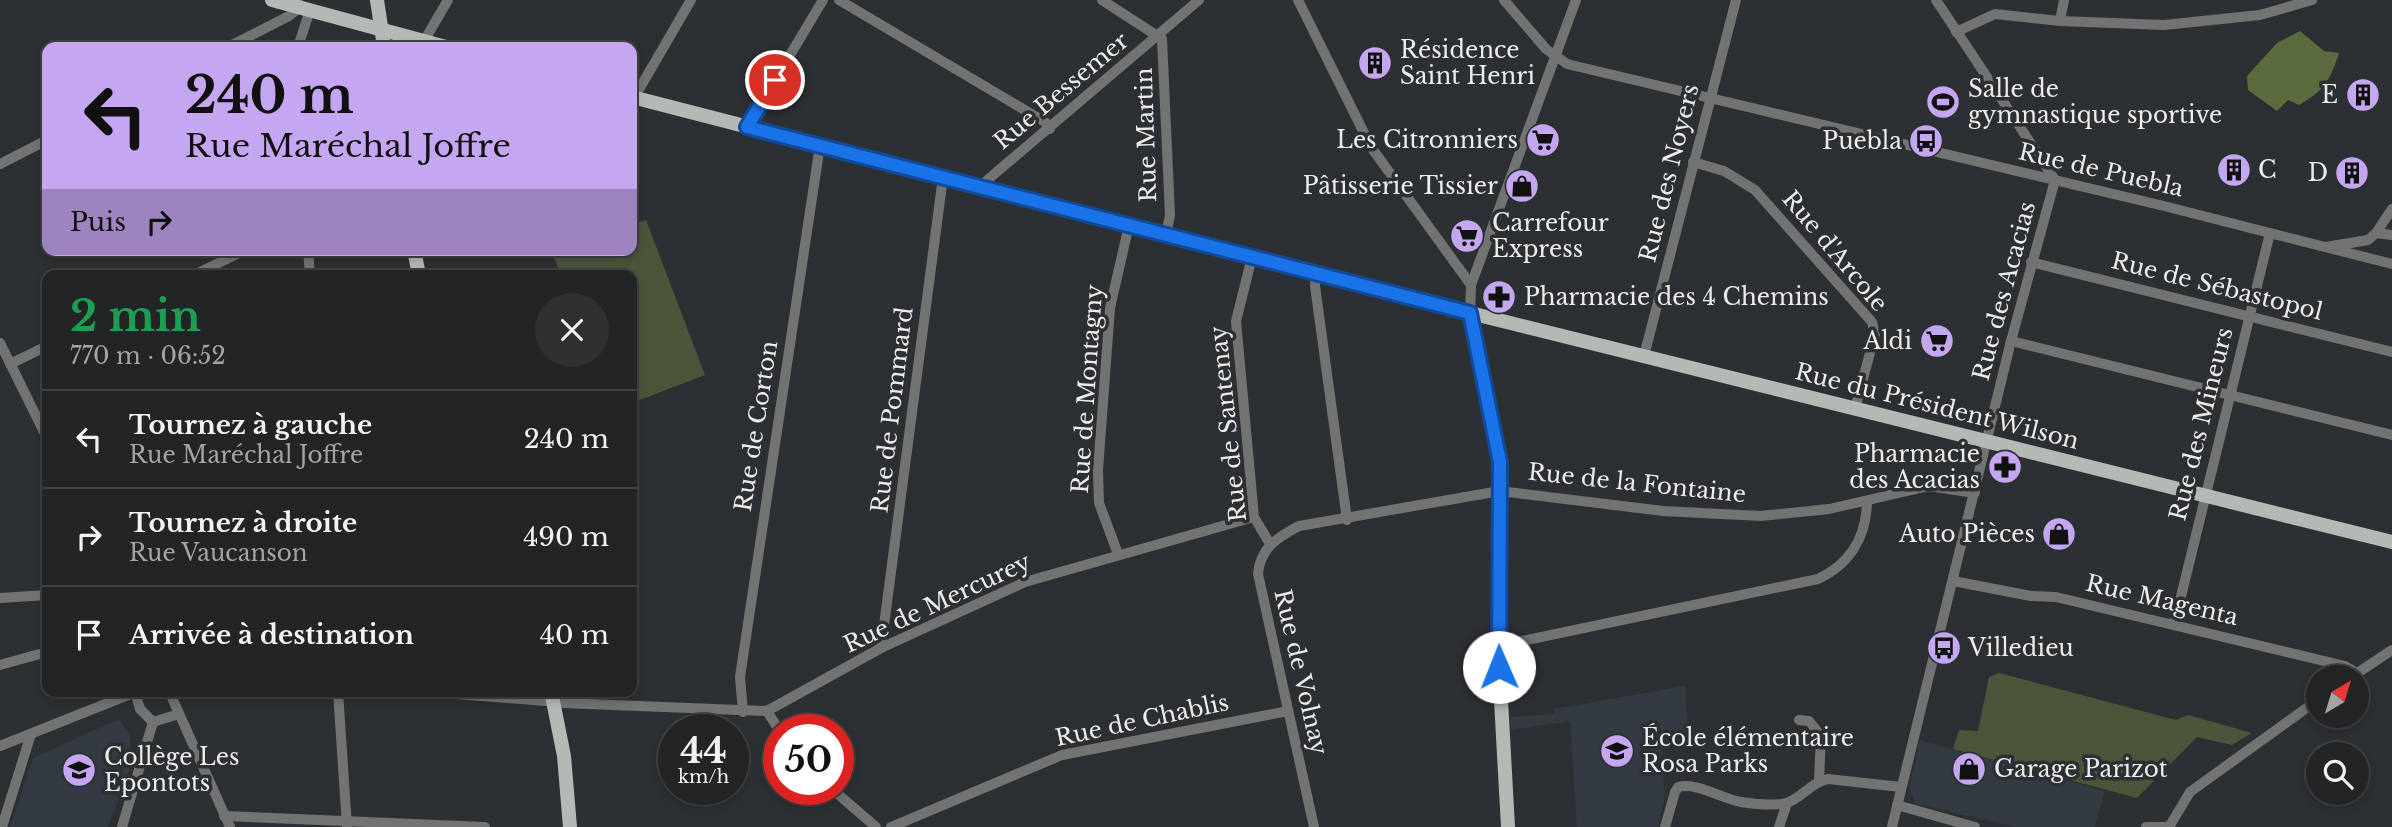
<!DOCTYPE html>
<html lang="fr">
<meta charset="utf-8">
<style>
body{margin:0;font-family:"Libre Baskerville",serif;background:#2e3032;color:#f1f3f6;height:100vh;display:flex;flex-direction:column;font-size:26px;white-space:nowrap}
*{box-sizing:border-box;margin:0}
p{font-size:23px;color:#a2a4a7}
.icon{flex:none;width:38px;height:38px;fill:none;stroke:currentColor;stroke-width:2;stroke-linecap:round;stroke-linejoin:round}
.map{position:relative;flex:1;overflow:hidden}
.drawer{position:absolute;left:42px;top:270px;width:595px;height:427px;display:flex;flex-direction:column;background:#222426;border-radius:14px;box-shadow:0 4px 10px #0003,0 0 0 2px #3f4143}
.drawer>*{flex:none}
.guide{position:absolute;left:42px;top:42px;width:595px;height:214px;border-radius:14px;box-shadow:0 4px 10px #0003,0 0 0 2px #3f4143;background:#c5a6f0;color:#111;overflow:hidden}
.needle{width:46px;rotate:38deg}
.tools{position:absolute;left:2306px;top:665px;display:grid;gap:14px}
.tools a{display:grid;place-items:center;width:63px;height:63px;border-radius:50%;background:#222426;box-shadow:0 4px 10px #0003,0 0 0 2px #3f4143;font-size:35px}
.speed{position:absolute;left:658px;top:714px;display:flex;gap:14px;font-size:35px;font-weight:700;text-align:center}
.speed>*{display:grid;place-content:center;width:91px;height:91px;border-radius:50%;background:#222426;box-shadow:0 4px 10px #0003,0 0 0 2px #3f4143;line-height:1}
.speed small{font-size:18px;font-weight:400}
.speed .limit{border:10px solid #d22;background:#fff;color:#111}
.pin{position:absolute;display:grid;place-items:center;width:60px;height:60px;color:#fff;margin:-30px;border:4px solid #fff;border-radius:50%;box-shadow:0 2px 7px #0007}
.me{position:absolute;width:77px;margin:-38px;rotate:359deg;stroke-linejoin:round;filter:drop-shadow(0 0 5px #0008)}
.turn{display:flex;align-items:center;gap:24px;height:147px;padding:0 28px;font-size:32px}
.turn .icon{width:91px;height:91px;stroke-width:2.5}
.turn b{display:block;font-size:49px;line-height:60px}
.then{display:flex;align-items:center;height:66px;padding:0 28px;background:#0003;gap:14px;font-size:26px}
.round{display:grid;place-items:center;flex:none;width:74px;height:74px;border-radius:37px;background:#2e3032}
.headline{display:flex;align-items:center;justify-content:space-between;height:119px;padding:0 28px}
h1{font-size:42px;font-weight:800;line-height:52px;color:#1e9e55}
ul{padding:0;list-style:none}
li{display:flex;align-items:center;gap:21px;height:98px;padding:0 28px;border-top:2px solid #3f4143}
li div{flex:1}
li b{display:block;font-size:26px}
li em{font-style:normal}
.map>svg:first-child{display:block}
.built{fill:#333a42}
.green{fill:#4b553a}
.forest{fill:#5b6b3d}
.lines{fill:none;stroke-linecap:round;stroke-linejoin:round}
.minor{stroke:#727473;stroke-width:10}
.major{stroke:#b4b9b6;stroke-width:14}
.route-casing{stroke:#114b97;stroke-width:18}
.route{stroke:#1a73e8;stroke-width:12}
.labels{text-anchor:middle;stroke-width:7;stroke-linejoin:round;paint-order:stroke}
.poi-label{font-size:23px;fill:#eaecee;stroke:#2d3033;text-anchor:start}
.street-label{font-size:23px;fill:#eaecee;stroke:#2d3033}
</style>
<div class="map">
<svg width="2392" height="827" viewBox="0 0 2392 827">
<rect width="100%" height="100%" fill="#2d3033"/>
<!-- built -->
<g class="built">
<polygon points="1685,686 1689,740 1661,743 1665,795 1658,827 1577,827 1570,721 1511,730 1510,717 1554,714 1553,709"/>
<polygon points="119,719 130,735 131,766 108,827 10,827 33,758"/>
<polygon points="1920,740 2105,791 2095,827 2015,827 1916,804 1909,789"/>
</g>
<!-- green -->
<g class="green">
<polygon points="646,220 705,375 632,403 632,275 561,275 553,255 565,250 632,250 632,225"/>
<polygon points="1999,673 2176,720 2188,715 2252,733 2232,745 2197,737 2137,798 1953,749 1959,730 1978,731 1989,677"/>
</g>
<!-- forest -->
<path class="forest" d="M2300 31 2324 51 2339 53C2331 79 2323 92 2299 105L2288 100 2277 111 2248 90 2247 76 2277 43Z"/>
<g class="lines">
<!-- minor -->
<g class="minor">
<polyline points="839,0 1045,122 1050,129"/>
<polyline points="1102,0 1162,39 1170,215 1166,234"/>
<polyline points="1298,0 1371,147 1471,285"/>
<polyline points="1504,0 1546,49 1567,64 2164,206 2392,264"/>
<polyline points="2060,21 2064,0"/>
<polyline points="1956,32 1995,14 2060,21 2164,25 2260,15 2312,0"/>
<polyline points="424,41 448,0"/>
<polyline points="228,47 289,16 300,7 298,2"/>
<polyline points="298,47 310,10"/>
<polyline points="634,98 691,0"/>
<polyline points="747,127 823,0"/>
<polyline points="1693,162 1724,171 1755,190 1872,322 1875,334 1855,409"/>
<polyline points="0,164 47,140"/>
<polyline points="983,187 985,182 1199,0"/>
<polyline points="2376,233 2392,235"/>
<polyline points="2326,247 2368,240 2376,233 2392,209"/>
<polyline points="308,250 310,275"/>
<polyline points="1252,257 1236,321 1254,517 1270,544"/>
<polyline points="2031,262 2392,352"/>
<polyline points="1316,272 1315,286 1347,520"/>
<polyline points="194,275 245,250"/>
<polyline points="1470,313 1471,285 1576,0"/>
<polyline points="2011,341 2392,435"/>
<polyline points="0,343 47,438"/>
<polyline points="1644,356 1736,0"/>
<polyline points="10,364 47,346"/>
<polyline points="1118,554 1099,503 1098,470 1110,308 1129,225"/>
<polyline points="1953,581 2031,596 2056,597 2345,666 2357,673"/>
<polyline points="0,598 47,595"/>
<polyline points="2174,625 2270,233"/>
<path d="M1498 646 1818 579C1850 564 1866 537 1867 503"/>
<polyline points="881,648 943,177"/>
<polyline points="0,665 47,652"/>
<polyline points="2353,676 2392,650"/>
<polyline points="169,691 230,827"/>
<polyline points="338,691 347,827"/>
<polyline points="418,691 546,701 553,699 563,703 767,711 881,648 1025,582 1254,517"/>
<polyline points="135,692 140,709 153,722"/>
<polyline points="767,711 779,730"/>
<polyline points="743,712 740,677 820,145"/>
<polyline points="1799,720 1809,721 1821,736 1819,780"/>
<polyline points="153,722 179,714"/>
<polyline points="0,746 138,691"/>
<polyline points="832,789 876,827"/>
<polyline points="1897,805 1975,827"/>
<polyline points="224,816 485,827"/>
<polyline points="2,827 31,734"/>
<polyline points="122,827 153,722"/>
<polyline points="891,827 1062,755 1288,711"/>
<path d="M1314 827 1258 574C1260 548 1278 537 1299 526L1500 491 1663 511 1761 516 1829 509 1929 486 1975 493"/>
<path d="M1665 827 1675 792 1678 787C1697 782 1722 799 1741 802 1754 804 1773 806 1786 803 1801 799 1811 782 1828 779L1901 787"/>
<polyline points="1779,827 1787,803"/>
<polyline points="1892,827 2011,341 2055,180 1936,0"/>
<polyline points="2146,827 2166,827"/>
<polyline points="2169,827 2190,792 2319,699"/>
</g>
<!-- major -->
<g class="major">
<polyline points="272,0 446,47"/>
<polyline points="377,0 384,47"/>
<polyline points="632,97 1446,307 2392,542"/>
<polyline points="414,250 419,275"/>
<polyline points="1470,313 1500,462 1498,646 1508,827"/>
<polyline points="551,691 564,756 570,827"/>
</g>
</g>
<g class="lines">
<!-- route casing -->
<g class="route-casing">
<polyline id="route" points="775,80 747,127 1470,313 1500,462 1499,667"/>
</g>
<!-- route -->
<use href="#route" class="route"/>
</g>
<!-- icons -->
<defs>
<g id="building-disc" transform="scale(1.75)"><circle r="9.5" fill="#c5a6f0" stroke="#2d3033"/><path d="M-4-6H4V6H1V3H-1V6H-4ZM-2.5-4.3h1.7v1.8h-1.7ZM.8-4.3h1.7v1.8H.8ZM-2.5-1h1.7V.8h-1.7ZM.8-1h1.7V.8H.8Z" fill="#111"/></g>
<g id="stadium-disc" transform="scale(1.75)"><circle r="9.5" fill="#c5a6f0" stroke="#2d3033"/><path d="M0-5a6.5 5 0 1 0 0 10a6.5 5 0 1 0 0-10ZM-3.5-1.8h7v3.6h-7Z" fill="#111"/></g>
<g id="supermarket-disc" transform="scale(1.75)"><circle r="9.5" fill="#c5a6f0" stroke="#2d3033"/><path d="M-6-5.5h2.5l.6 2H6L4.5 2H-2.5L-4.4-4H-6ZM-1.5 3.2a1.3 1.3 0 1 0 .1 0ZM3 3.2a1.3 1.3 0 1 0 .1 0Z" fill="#111"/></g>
<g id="bus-disc" transform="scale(1.75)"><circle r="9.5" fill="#c5a6f0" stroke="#2d3033"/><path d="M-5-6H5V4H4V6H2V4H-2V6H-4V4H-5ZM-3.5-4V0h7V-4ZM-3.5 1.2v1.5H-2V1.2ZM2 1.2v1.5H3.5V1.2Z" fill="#111"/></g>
<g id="shop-disc" transform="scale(1.75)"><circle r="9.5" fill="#c5a6f0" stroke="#2d3033"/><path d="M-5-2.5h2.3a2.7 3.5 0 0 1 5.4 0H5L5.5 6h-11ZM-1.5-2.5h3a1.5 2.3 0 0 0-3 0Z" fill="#111"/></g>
<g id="pharmacy-disc" transform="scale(1.75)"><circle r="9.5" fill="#c5a6f0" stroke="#2d3033"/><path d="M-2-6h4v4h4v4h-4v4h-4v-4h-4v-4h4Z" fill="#111"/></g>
<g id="school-disc" transform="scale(1.75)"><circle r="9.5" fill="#c5a6f0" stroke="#2d3033"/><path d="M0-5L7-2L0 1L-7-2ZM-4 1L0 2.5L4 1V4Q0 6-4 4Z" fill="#111"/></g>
</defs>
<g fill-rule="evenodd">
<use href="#building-disc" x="1375" y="63"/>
<use href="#building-disc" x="2363" y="95"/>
<use href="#stadium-disc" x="1943" y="102"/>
<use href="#supermarket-disc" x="1543" y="140"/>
<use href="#bus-disc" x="1926" y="141"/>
<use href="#building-disc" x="2234" y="170"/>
<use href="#building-disc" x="2352" y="173"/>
<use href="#shop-disc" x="1522" y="186"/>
<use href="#supermarket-disc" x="1467" y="236"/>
<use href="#pharmacy-disc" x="1499" y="297"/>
<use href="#supermarket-disc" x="1937" y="341"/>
<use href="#pharmacy-disc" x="2005" y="467"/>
<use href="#shop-disc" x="2059" y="534"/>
<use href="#bus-disc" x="1944" y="648"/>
<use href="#school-disc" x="1617" y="751"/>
<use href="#shop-disc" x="1969" y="769"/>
<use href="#school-disc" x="79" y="770"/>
</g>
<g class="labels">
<!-- poi labels -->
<g class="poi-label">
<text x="1400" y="58">Résidence<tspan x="1400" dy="26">Saint Henri</tspan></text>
<text x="1968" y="97">Salle de<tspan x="1968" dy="26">gymnastique sportive</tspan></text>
<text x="2338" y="103" text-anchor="end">E</text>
<text x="1518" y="148" text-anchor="end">Les Citronniers</text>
<text x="1902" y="149" text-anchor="end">Puebla</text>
<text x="2258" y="178">C</text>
<text x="2328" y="181" text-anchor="end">D</text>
<text x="1498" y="194" text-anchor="end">Pâtisserie Tissier</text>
<text x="1492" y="231">Carrefour<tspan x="1492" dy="26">Express</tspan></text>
<text x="1524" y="305">Pharmacie des 4 Chemins</text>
<text x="1912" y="349" text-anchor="end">Aldi</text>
<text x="1980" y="462" text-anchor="end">Pharmacie<tspan x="1980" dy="26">des Acacias</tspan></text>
<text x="2035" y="542" text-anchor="end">Auto Pièces</text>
<text x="1968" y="656">Villedieu</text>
<text x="1642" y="746">École élémentaire<tspan x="1642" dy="26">Rosa Parks</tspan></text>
<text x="104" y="765">Collège Les<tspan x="104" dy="26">Epontots</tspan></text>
<text x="1994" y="777">Garage Parizot</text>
</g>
<!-- street labels -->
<g class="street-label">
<text transform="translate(1061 91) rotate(-40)" y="8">Rue Bessemer</text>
<text transform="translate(1146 135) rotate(-92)" y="8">Rue Martin</text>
<text transform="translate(2101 170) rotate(13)" y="8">Rue de Puebla</text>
<text transform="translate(1669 173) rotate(-76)" y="8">Rue des Noyers</text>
<text transform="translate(1835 251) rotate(50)" y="8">Rue d'Arcole</text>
<text transform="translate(2217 286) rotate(14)" y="8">Rue de Sébastopol</text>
<text transform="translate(2004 291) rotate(-75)" y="8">Rue des Acacias</text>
<text transform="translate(1087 389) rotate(-86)" y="8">Rue de Montagny</text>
<text transform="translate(1937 406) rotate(14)" y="8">Rue du Président Wilson</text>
<text transform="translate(892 410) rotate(-83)" y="8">Rue de Pommard</text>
<text transform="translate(1228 424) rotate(-96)" y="8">Rue de Santenay</text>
<text transform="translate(2201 424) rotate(-76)" y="8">Rue des Mineurs</text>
<text transform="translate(756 426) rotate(-81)" y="8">Rue de Corton</text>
<text transform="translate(1637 483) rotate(6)" y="8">Rue de la Fontaine</text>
<text transform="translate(2162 600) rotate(13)" y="8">Rue Magenta</text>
<text transform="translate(937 603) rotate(-25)" y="8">Rue de Mercurey</text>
<text transform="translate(1301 672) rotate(77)" y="8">Rue de Volnay</text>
<text transform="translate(1142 720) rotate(-12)" y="8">Rue de Chablis</text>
</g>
</g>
</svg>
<div class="tools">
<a><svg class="needle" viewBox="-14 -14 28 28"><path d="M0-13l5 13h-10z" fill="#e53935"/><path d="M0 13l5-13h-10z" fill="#a2a4a7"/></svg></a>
<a><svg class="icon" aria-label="search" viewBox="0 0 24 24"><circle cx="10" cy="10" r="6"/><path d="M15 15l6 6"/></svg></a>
</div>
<div class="speed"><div>44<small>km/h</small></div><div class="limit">50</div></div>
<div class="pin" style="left:775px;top:80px;background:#d93025"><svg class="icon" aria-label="arrive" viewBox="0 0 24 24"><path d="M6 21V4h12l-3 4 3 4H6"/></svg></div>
<svg class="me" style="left:1499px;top:667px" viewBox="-20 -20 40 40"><circle r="19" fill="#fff"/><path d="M0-13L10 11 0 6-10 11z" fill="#1a73e8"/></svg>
<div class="guide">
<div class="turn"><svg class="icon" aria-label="left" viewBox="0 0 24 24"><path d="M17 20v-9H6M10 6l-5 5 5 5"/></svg><div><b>240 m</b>Rue Maréchal Joffre</div></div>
<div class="then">Puis<svg class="icon" aria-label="right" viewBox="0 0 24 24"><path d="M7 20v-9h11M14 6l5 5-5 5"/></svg></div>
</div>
<section class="drawer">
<div class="headline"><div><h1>2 min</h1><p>770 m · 06:52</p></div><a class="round"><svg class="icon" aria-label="close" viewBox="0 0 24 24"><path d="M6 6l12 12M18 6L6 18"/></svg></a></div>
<ul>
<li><svg class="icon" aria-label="left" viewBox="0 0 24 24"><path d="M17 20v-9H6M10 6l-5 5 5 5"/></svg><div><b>Tournez à gauche</b><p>Rue Maréchal Joffre</p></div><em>240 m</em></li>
<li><svg class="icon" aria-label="right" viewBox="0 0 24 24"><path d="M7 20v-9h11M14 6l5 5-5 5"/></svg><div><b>Tournez à droite</b><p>Rue Vaucanson</p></div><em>490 m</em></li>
<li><svg class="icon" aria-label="arrive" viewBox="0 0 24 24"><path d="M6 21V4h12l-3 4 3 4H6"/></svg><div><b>Arrivée à destination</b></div><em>40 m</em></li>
</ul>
</section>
</div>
